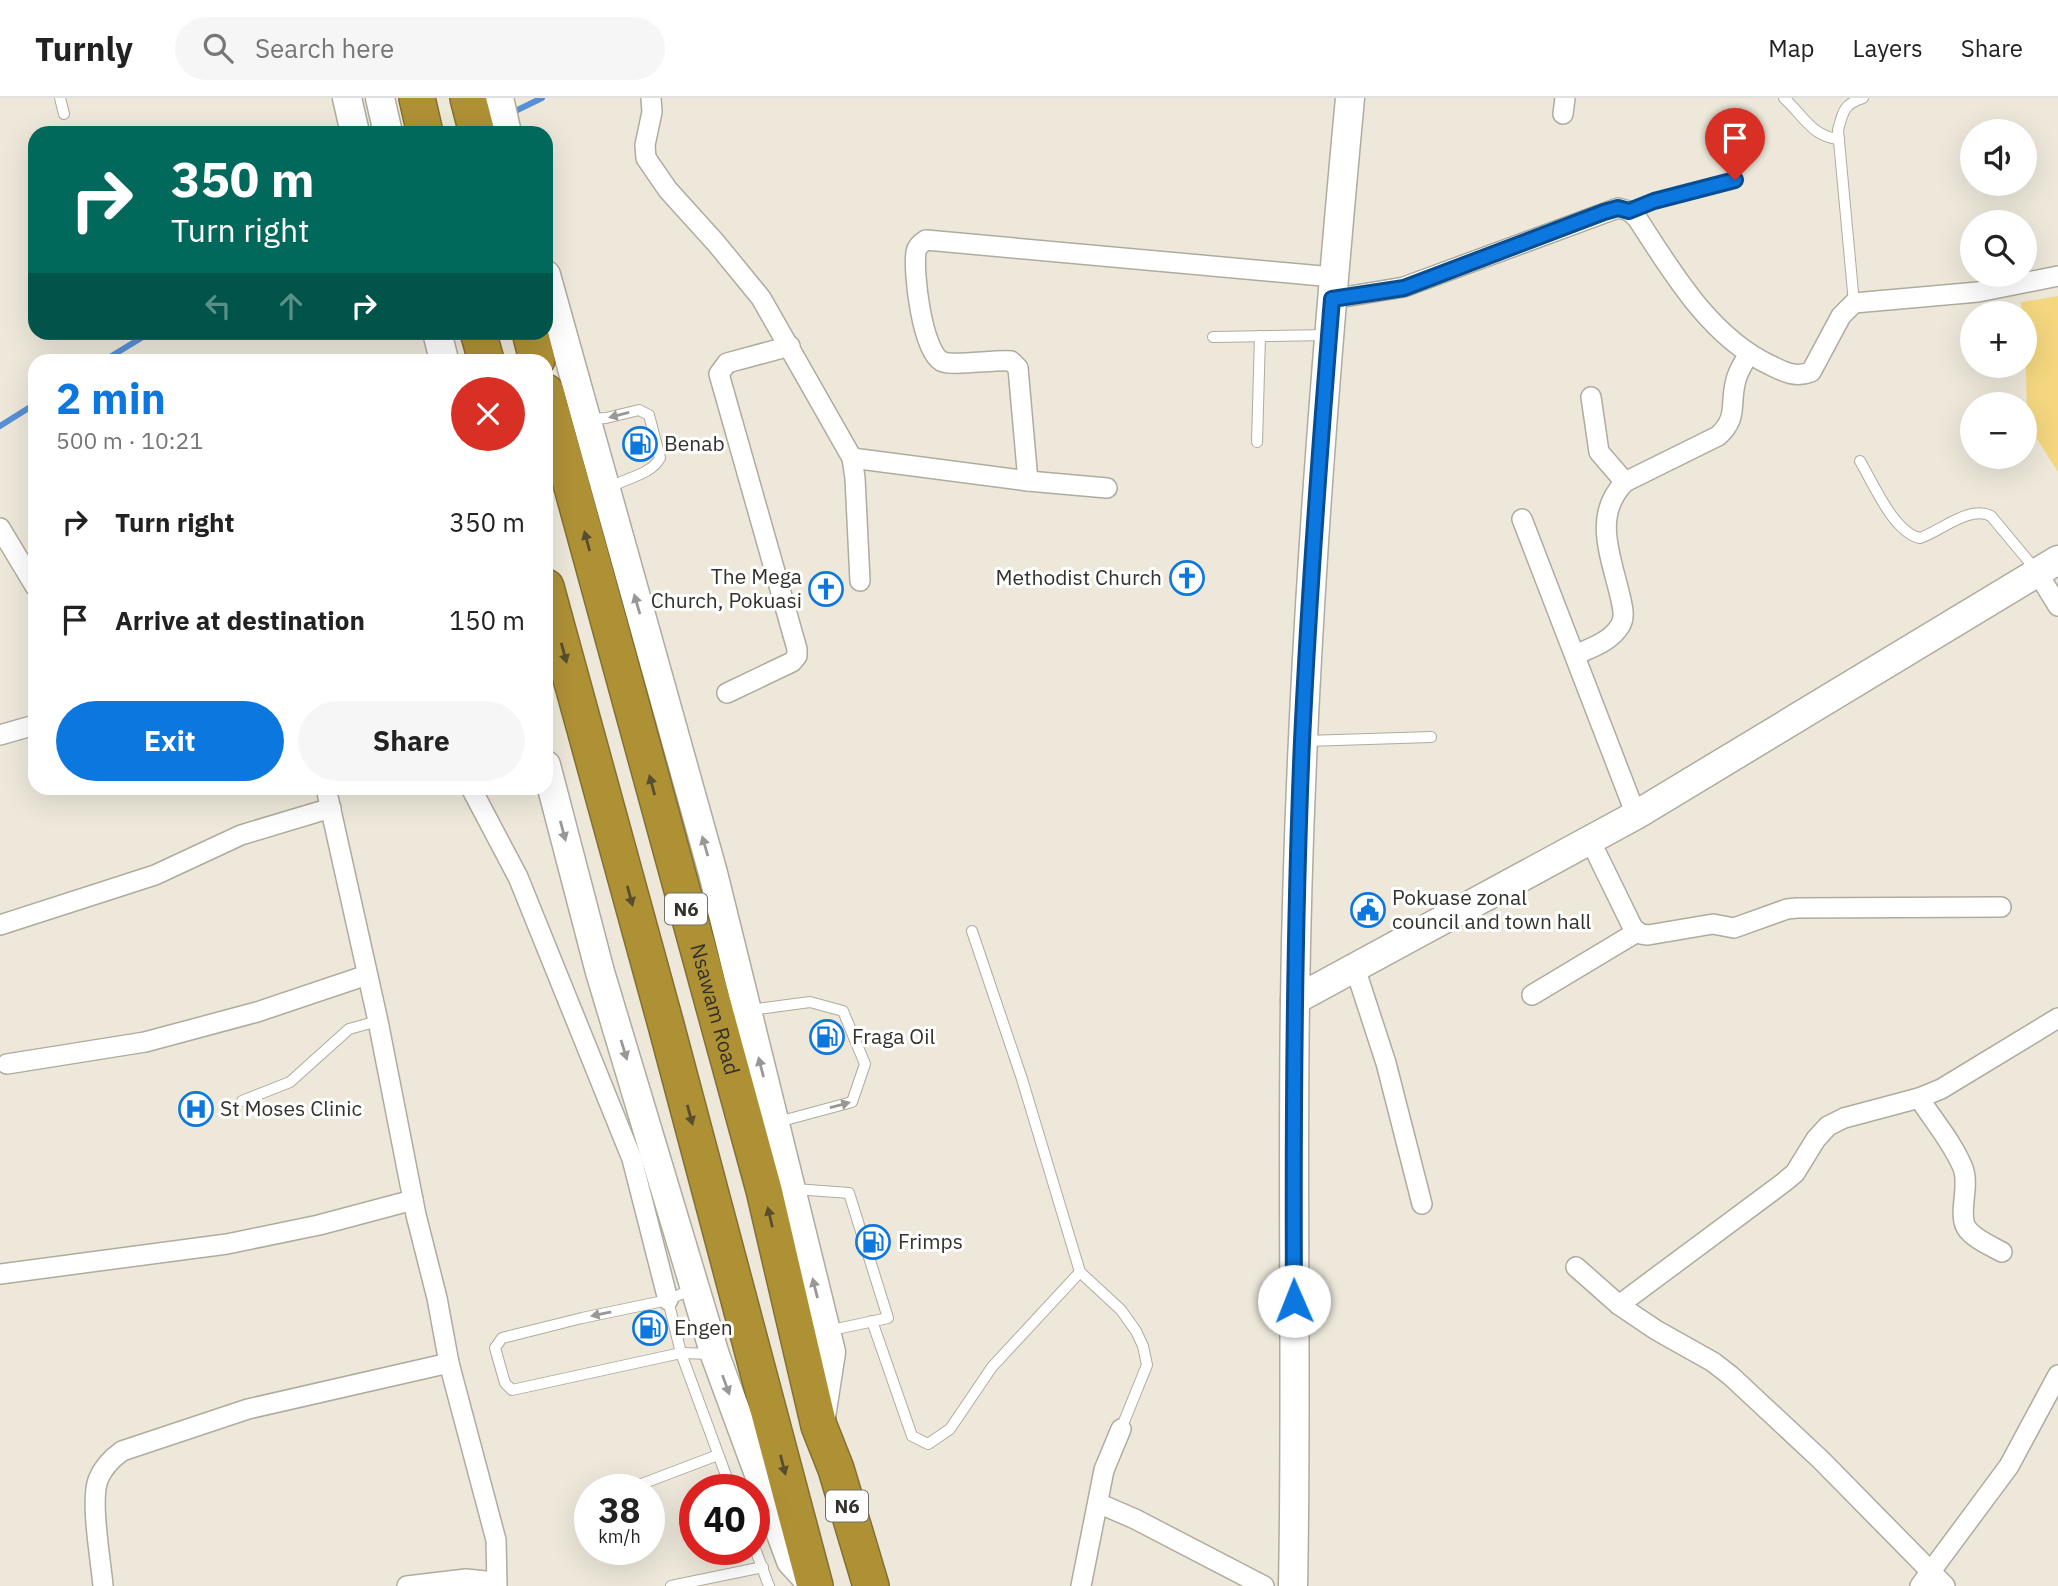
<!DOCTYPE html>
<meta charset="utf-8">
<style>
body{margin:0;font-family:"IBM Plex Sans",sans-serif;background:#f6f6f6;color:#222;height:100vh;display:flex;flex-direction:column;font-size:26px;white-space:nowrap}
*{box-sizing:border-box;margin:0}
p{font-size:23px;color:#767676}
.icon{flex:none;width:38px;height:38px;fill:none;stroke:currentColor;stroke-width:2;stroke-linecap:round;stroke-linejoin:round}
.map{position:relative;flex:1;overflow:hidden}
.panel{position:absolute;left:28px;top:256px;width:525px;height:441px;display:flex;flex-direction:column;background:#fff;border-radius:21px;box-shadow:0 7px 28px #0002}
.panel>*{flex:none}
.guide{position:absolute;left:28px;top:28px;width:525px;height:214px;border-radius:21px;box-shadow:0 7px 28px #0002;background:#00695c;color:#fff;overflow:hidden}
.fabs{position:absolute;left:1960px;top:21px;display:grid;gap:14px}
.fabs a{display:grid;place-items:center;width:77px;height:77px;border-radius:50%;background:#fff;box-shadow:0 7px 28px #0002;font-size:35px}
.speed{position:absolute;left:574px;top:1376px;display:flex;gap:14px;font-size:35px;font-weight:700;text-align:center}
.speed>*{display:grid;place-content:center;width:91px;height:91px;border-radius:50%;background:#fff;box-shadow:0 7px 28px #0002;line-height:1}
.speed small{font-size:18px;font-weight:400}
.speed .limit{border:10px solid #d22;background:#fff;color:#111}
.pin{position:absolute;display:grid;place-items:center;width:60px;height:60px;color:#fff;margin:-72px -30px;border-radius:50% 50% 50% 0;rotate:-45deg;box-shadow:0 0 7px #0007}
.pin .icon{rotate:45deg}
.me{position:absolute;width:77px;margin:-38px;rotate:359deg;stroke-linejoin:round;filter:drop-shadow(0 0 5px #0008)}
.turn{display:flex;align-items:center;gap:24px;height:147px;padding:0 28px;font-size:32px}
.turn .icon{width:91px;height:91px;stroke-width:2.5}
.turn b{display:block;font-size:49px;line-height:60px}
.lanes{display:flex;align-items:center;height:66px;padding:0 28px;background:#0003;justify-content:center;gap:35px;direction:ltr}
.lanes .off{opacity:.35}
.round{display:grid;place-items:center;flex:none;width:74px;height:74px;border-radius:37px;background:#f6f6f6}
.overview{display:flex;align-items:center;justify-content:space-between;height:119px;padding:0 28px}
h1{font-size:42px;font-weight:700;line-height:52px;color:#0b77df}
.action{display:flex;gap:14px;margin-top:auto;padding:14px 28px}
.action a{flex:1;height:80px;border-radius:42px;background:#0b77df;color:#fff;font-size:28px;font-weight:700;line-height:80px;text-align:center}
.action a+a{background:#f6f6f6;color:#222}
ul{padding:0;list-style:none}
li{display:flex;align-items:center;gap:21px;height:98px;padding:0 28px}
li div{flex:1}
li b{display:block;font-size:26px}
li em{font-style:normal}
header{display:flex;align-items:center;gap:42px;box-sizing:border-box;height:98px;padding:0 35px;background:#fff;border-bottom:2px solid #e0e0e0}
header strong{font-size:33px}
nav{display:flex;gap:38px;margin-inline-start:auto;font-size:24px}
.search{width:490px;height:63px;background:#f6f6f6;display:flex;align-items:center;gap:18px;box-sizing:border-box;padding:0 24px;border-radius:38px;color:#767676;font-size:26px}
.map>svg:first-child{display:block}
.green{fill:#f5d77f}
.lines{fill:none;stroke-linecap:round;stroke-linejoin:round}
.stream{stroke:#5890d5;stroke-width:6}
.lane-casing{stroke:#afab9e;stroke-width:12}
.street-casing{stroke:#afab9e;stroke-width:22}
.secondary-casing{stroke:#afab9e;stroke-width:31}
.highway-casing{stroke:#846f32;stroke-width:38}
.lane{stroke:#fff;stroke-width:10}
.street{stroke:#fff;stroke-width:19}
.secondary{stroke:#fff;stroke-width:28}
.highway{stroke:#af9135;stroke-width:35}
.oneway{fill:#999896}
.oneway2{fill:#584e2f}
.route-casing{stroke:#074d91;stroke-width:18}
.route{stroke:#0b77df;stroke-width:12}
.labels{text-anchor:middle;stroke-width:6;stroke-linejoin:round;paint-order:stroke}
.shield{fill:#fff;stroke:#706f6b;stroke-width:2}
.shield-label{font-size:19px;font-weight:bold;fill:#33312c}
.poi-label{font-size:21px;fill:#33312c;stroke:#fff;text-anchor:start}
.street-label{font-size:21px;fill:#33312c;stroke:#fff}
</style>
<header>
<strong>Turnly</strong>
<div class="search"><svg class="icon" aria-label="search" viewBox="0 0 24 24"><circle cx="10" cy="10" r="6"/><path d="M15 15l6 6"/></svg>Search here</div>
<nav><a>Map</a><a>Layers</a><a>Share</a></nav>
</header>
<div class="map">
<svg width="2058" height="1488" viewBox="0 0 2058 1488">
<rect width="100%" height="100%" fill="#ede8da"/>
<!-- green -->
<polygon class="green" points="2058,198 2058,374 2027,325 2025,215 2022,215 2021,204"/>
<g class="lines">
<!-- stream -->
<g class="stream">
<polyline points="509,16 542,0"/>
<polyline points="105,262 151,234"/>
<polyline points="0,328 35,306"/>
</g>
<!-- lane casing -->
<g class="lane-casing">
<g id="lane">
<polyline points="60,0 64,16"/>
<path d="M1784 0C1803 17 1812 39 1839 41"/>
<polyline points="1630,113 1654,102 1735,82"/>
<path d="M1854 205 1838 32C1843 13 1844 6 1863 0"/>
<polyline points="1213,239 1328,237"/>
<path d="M590 321 606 320 639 312 649 317 660 360C651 377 625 380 609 390"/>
<polyline points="1257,344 1260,238"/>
<path d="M1860 363C1873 385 1894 435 1920 440 1941 433 1969 407 1991 418L2036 472"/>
<polyline points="1306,643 1431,639"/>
<polyline points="972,833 1022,981 1080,1174 1121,1212 1136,1233 1143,1248 1147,1267 1121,1331"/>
<polyline points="750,912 810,904 843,913 865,966 852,1004 778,1024"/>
<polyline points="242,1003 290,984 349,931 378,923"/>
<polyline points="795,1091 849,1095 888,1220 827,1233"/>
<polyline points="694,1190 668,1202 582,1220 502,1240 495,1250 505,1285 512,1292 681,1255 711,1256"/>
<polyline points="668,1202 681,1255 731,1391"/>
<polyline points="872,1223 912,1338 928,1346 950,1331 992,1269 1080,1174"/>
<polyline points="631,1390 718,1357"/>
<polyline points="754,1448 769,1488"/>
<polyline points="671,1488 763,1469"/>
</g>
</g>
<!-- street casing -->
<g class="street-casing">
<g id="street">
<polyline points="651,0 652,14 645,47 646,60 668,92 716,145 761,200 852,360 855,380 860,483"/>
<polyline points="1563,16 1565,0"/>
<path d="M1332 201 1404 189 1618 110 1629 113 1637 120C1672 174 1710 239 1770 267 1784 274 1795 280 1811 274L1841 218 1854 205 1978 194 2058 178"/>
<polyline points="1591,299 1599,354 1625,384"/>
<polyline points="852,360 1028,383 1107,390"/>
<path d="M1028 383 1018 270 1011 263C996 261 951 269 941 263 922 251 913 175 916 154 917 148 921 145 926 142L1333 179"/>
<polyline points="1522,421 1636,717"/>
<polyline points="0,430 35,488"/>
<polyline points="2037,474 2058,508"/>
<path d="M1575 557C1591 550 1610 544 1620 528 1625 520 1623 511 1621 502 1612 460 1591 418 1625 384L1718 338C1739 319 1729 306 1736 282 1738 273 1744 265 1748 257"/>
<polyline points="727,595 792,564 797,558 797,551 719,276 727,265 790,248"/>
<polyline points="0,637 35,627"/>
<polyline points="326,690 378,923 416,1117 437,1200 449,1265 496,1442 497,1488"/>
<polyline points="471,690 518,779 632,1061 668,1202"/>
<polyline points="1590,742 1633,830 1641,836 1648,837 1713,826 1734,830 1787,811 1797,810 2001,809"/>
<polyline points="0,827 155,777 241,737 331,710"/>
<polyline points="1355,870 1386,965 1422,1106"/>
<polyline points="1532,897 1637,834"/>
<polyline points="7,966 145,944 257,914 367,877"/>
<path d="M1919 1000C1933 1022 1953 1045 1963 1070 1970 1088 1958 1115 1966 1129 1972 1140 1991 1148 2002 1154"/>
<polyline points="1576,1169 1619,1207 1656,1232 1713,1264 1731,1278 1821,1362 1945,1488"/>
<polyline points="0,1176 227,1146 319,1127 413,1102"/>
<polyline points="1619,1207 1783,1085 1795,1075 1816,1041 1828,1028 1844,1020 1919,1000 1941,991 2058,920"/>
<polyline points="1098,1405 1135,1421 1264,1488"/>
<path d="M103 1488C101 1463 90 1404 98 1382 103 1369 111 1361 122 1353L248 1311 449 1265"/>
<polyline points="407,1488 466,1481 495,1484"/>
<polyline points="1081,1488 1104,1372 1121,1331"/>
<polyline points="1920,1488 2009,1368 2058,1277"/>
</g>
</g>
<!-- secondary casing -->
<g class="secondary-casing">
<g id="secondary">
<polyline points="347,0 355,35"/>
<polyline points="380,0 388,35"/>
<polyline points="499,0 507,35"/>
<polyline points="546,177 713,775 826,1233 831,1254 821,1319"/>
<polyline points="437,234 444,262"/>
<polyline points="546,667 600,874 715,1257 791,1463 812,1486"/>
<polyline points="1295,902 1636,717 2058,462"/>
<path d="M1293 1488C1297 1293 1292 1099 1295 904 1299 602 1322 301 1350 0"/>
</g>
</g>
<!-- highway casing -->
<g class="highway-casing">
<g id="highway">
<polyline points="417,0 425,35"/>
<polyline points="468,0 477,35"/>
<polyline points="478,234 486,262"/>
<polyline points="530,234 537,262"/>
<path id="s1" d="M546 294 764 1092 819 1328 836 1371 871 1488"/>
<polyline points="546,489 666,927 815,1488"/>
</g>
</g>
<!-- lane -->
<use href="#lane" class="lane"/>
<!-- street -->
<use href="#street" class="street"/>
<!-- secondary -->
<use href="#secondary" class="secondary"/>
<!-- highway -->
<use href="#highway" class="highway"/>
</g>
<!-- one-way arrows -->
<defs><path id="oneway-solid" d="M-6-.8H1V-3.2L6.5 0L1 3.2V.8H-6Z" transform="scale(1.75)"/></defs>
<g class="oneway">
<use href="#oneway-solid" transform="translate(619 317) rotate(166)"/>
<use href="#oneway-solid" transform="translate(637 506) rotate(-106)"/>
<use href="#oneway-solid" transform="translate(563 733) rotate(75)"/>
<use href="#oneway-solid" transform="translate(705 748) rotate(-106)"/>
<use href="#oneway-solid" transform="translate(624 952) rotate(73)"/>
<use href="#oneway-solid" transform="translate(761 969) rotate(-104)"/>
<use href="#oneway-solid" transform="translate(840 1007) rotate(-15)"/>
<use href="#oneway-solid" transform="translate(815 1190) rotate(-104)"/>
<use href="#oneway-solid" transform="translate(601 1216) rotate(168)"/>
<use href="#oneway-solid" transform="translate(726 1287) rotate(70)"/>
</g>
<g class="oneway2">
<use href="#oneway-solid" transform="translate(587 443) rotate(-105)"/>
<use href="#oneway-solid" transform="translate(564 555) rotate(75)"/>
<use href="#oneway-solid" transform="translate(652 687) rotate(-105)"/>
<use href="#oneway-solid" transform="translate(630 798) rotate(75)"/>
<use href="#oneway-solid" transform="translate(690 1017) rotate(75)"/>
<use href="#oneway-solid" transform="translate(770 1119) rotate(-103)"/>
<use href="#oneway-solid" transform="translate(783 1367) rotate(76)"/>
</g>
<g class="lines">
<!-- route casing -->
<g class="route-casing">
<path id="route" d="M1294 1203C1293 1016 1294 830 1302 643 1309 496 1320 348 1332 201L1404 190 1604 114 1618 110 1629 113 1654 103 1735 82"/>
</g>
<!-- route -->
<use href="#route" class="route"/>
</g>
<!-- icons -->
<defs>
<g id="fuel-ring" transform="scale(1.75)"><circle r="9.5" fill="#fff" stroke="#0b77df" stroke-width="1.5"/><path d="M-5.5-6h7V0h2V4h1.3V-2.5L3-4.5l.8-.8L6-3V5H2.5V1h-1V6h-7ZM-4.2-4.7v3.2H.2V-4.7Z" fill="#0b77df"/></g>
<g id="church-ring" transform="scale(1.75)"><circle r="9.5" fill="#fff" stroke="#0b77df" stroke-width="1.5"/><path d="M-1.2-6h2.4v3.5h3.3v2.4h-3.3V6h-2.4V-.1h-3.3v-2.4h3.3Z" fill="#0b77df"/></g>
<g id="civic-ring" transform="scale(1.75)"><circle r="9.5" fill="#fff" stroke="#0b77df" stroke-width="1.5"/><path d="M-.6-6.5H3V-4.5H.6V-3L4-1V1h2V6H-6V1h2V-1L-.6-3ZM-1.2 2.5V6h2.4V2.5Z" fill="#0b77df"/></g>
<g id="hospital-ring" transform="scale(1.75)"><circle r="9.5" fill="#fff" stroke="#0b77df" stroke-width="1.5"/><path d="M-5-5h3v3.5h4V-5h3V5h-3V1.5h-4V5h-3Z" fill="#0b77df"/></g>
</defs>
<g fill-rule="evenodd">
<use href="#fuel-ring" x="640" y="346"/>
<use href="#church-ring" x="1187" y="480"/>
<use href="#church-ring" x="826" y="491"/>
<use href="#civic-ring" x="1368" y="812"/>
<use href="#fuel-ring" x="827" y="939"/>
<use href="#hospital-ring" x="196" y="1011"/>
<use href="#fuel-ring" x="873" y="1144"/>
<use href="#fuel-ring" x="650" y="1230"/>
</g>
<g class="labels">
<!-- shield labels -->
<g class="shield">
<rect x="665" y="795.5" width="42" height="31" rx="5"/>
<rect x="826" y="1392.5" width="42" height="31" rx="5"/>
</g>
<g class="shield-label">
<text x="686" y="818">N6</text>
<text x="847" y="1415">N6</text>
</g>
<!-- poi labels -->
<g class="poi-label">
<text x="664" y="353">Benab</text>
<text x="802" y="486" text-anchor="end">The Mega<tspan x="802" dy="24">Church, Pokuasi</tspan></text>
<text x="1162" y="487" text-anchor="end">Methodist Church</text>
<text x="1392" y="807">Pokuase zonal<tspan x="1392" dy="24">council and town hall</tspan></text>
<text x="852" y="946">Fraga Oil</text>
<text x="220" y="1018">St Moses Clinic</text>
<text x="898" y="1151">Frimps</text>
<text x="674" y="1237">Engen</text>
</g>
<!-- street labels -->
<g class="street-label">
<text dy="7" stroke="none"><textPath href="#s1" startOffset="640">Nsawam Road</textPath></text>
</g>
</g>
</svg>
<div class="fabs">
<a><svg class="icon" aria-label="sound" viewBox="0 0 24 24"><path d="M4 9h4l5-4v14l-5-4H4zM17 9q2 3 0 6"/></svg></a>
<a><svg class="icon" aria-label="search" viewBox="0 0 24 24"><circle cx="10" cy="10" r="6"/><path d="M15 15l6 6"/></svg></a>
<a>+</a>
<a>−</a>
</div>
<div class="speed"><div>38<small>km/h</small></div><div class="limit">40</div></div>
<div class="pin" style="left:1735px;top:82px;background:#d93025"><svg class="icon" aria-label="arrive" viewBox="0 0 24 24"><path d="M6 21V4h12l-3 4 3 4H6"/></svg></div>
<svg class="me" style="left:1294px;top:1203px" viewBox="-20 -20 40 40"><circle r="19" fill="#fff"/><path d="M0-13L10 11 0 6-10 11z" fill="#0b77df"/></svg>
<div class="guide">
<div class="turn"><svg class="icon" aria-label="right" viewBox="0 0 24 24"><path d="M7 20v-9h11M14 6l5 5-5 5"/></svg><div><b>350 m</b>Turn right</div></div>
<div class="lanes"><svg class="icon off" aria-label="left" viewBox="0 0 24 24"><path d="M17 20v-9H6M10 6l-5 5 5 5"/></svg><svg class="icon off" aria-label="ahead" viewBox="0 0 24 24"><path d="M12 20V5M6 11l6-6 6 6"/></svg><svg class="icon" aria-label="right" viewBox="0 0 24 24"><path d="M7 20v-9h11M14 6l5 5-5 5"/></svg></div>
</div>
<section class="panel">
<div class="overview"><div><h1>2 min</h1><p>500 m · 10:21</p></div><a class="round" style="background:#d93025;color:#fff"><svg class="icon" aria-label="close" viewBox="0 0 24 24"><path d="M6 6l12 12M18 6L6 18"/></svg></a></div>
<ul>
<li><svg class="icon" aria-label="right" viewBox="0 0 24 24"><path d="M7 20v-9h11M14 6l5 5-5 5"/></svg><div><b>Turn right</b></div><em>350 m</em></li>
<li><svg class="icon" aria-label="arrive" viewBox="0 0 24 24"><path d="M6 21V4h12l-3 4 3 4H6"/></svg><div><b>Arrive at destination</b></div><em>150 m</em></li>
</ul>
<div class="action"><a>Exit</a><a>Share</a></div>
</section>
</div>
